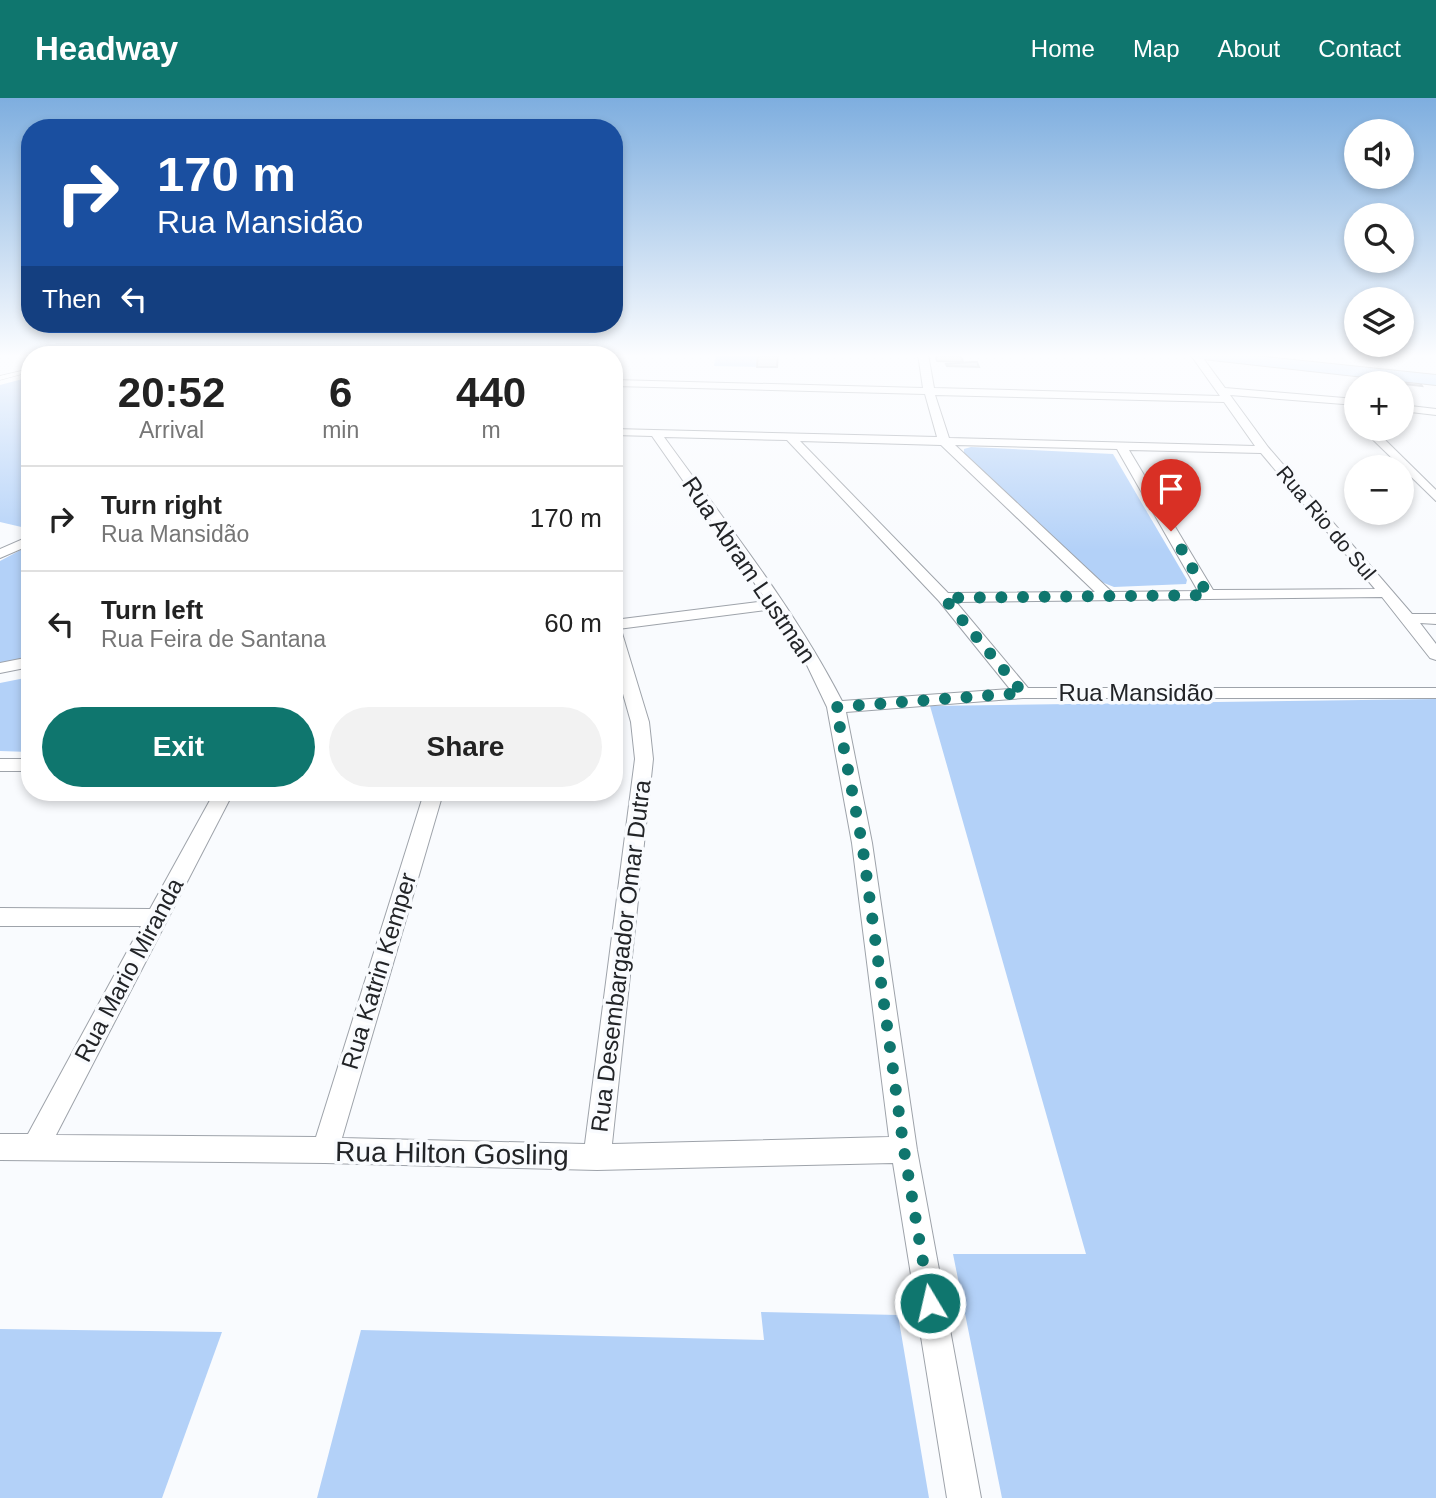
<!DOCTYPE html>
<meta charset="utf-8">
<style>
body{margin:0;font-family:Arial,sans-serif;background:#f2f2f2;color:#222;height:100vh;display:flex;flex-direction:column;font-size:26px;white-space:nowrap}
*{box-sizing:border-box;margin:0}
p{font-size:23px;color:#767676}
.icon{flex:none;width:38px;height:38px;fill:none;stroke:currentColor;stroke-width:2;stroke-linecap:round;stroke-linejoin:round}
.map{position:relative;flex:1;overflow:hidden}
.details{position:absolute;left:21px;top:248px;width:602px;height:455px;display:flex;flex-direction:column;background:#fff;border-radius:28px;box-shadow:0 4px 10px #0003}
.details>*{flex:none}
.hud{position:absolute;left:21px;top:21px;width:602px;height:214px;border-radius:28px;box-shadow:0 4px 10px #0003;background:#1a4fa0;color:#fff;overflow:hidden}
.controls{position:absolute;left:1344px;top:21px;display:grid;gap:14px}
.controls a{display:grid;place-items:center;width:70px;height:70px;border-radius:50%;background:#fff;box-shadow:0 4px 10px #0003;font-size:35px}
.pin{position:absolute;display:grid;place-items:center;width:60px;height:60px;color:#fff;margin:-72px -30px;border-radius:50% 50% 50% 0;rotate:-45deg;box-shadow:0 0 7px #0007}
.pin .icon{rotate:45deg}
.me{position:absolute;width:77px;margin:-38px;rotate:351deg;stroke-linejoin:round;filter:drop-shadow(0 0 5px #0008)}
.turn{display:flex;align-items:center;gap:24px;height:147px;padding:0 21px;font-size:32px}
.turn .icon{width:91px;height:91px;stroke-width:2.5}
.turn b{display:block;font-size:49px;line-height:60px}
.then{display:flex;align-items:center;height:66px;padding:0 21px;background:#0003;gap:14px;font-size:26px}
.eta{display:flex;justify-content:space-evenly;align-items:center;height:119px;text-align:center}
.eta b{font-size:42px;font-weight:700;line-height:49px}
.action{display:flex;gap:14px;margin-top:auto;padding:14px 21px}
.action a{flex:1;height:80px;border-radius:42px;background:#0f766e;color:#fff;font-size:28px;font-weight:700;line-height:80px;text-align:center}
.action a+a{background:#f2f2f2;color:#222}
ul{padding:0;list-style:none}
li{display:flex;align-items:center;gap:21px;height:105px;padding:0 21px;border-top:2px solid #e0e0e0}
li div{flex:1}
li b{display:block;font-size:26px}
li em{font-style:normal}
header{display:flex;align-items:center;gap:42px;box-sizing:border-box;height:98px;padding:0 35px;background:#0f766e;color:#fff}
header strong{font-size:33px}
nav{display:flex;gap:38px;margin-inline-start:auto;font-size:24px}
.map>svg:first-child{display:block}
.green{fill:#b3d1f8}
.building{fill:#cdd3da;stroke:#9fa4ab;stroke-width:2}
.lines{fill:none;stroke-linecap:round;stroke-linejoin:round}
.service-casing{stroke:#9ea3aa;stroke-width:1}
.minor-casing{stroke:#9ea3aa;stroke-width:2}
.secondary-casing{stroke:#9ea3aa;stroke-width:2}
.service{fill:#fff;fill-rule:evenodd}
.minor{fill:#fff;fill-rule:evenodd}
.secondary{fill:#c6e0fd;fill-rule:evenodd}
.route{stroke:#0f766e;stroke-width:12;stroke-dasharray:0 21.6}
.labels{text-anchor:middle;stroke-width:7;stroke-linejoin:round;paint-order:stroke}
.far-street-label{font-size:21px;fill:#222427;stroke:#f9fbfe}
.street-label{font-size:24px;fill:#222427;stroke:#f9fbfe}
.near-street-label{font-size:28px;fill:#222427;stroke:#f9fbfe}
</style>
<header>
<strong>Headway</strong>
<nav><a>Home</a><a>Map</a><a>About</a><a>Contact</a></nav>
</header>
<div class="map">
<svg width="1436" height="1400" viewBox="0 0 1436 1400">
<rect width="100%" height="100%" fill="#f9fbfe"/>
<!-- green -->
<g class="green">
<polygon points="716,256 758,256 757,269 714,268"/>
<polygon points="30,279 30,431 0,424 0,287"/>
<polygon points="971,349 1113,356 1187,482 1186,486 1114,489 1099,483 964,355 964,351"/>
<polygon points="30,447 30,560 0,566 0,463"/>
<polygon points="30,579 30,654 0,653 0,585"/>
<polygon points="1436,601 1436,1400 1002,1400 953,1156 1086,1156 930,608"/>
<polygon points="761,1214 898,1217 929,1400 317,1400 361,1232 764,1242"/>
<polygon points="0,1231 222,1234 162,1400 0,1400"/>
</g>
<!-- building -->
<g class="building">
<polygon points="758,256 778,256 777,269 757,269"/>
<polygon points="935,256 960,256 963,264 937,263"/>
<polygon points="971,264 977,264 979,269 947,268 946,266"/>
<polygon points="1368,279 1420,285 1422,288 1370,282"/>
</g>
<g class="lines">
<!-- service casing -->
<g class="service-casing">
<g id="service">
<rect x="52" y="256" width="5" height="1"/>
<polygon points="30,271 30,274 0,282 0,278"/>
</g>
</g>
<!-- minor casing -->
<g class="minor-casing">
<g id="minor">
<rect x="263" y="256" width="10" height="1"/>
<polygon points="330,256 346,256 347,257 331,257"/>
<path d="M918 256H928L934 290 1220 298 1190 256H1200L1225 290 1356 301V307L1230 297 1268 349 1412 516H1436V526L1420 525 1436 546V562L1430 560 1382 499 956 504 1028 590H1436V600H1023L846 614 872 745 917 1052 981 1400H947L893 1065 597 1072 325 1065 0 1062V1036H28L141 828H0V810L150 811 214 695H233L56 1037 316 1039 424 695H443L342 1040 585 1046 635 661 631 624 614 564V522L767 503 652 338 614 337V331L937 339 925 296 614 288V282L923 290ZM935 297 1224 304 1255 348 949 340ZM664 339 787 342 939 503 1010 591 842 603C793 508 726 425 664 339ZM800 343 941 347 1095 494 948 495ZM955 347 1117 351 1198 493 1112 494ZM1129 352 1261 355 1375 491 1213 492ZM773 511 805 563 827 609 852 745 889 1039 612 1046 653 661 649 624 622 535 618 531Z"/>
<polygon points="1402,307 1436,311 1436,317 1402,313"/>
<polygon points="1362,331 1374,331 1436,392 1436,403"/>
<polygon points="30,438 30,447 0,460 0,451"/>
<polygon points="30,559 30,569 0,575 0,565"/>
<rect x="0" y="661" width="30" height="12"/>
</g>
</g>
<!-- secondary casing -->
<g class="secondary-casing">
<polygon id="secondary" points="1187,256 1236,256 1436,277 1436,287 1194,260"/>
</g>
<!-- service -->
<use href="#service" class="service"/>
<!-- minor -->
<use href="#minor" class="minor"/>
<!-- secondary -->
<use href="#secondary" class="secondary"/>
</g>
<!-- sky -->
<linearGradient id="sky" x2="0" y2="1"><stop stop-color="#7eaedf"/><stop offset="0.57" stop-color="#fcfdff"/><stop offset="1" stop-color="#fcfdff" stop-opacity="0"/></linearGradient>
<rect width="1436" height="452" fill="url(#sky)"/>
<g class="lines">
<!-- route -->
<polyline class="route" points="930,1205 904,1052 862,745 836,609 1023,595 944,500 1208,497 1171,433"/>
</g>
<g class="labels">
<!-- far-street labels -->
<g class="far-street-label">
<text transform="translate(1326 425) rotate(50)" y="7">Rua Rio do Sul</text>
</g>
<!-- street labels -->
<g class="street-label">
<text transform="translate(749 472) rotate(56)" y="8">Rua Abram Lustman</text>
<text x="1136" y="603">Rua Mansidão</text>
<text transform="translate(621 858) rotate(-83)" y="8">Rua Desembargador Omar Dutra</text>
<text transform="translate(129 872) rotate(-62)" y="8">Rua Mario Miranda</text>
<text transform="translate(379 873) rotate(-73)" y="8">Rua Katrin Kemper</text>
</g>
<!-- near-street labels -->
<g class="near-street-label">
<text transform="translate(452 1055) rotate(1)" y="10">Rua Hilton Gosling</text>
</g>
</g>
</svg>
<div class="controls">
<a><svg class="icon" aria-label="sound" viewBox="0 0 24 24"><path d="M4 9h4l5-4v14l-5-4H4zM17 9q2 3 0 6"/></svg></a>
<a><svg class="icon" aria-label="search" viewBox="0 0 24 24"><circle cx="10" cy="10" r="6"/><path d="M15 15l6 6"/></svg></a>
<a><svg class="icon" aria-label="layers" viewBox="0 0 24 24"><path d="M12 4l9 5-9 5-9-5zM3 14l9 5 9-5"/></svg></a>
<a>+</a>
<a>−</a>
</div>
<div class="pin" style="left:1171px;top:433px;background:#d93025"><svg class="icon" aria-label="arrive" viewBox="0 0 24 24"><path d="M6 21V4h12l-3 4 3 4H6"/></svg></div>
<svg class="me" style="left:930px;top:1205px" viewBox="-20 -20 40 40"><circle r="17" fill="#0f766e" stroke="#fff" stroke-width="3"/><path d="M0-11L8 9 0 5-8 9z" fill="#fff"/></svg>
<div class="hud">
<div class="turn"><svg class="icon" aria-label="right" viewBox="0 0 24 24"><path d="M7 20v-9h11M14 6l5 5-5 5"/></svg><div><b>170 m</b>Rua Mansidão</div></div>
<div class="then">Then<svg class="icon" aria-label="left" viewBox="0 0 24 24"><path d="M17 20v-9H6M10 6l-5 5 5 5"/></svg></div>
</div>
<section class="details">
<div class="eta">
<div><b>20:52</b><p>Arrival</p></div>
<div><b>6</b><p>min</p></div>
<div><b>440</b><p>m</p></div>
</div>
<ul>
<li><svg class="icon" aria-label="right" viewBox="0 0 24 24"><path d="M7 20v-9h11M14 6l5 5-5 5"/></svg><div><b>Turn right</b><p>Rua Mansidão</p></div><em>170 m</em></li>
<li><svg class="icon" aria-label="left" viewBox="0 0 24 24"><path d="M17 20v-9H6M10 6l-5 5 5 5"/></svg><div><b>Turn left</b><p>Rua Feira de Santana</p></div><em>60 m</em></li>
</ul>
<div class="action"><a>Exit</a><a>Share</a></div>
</section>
</div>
